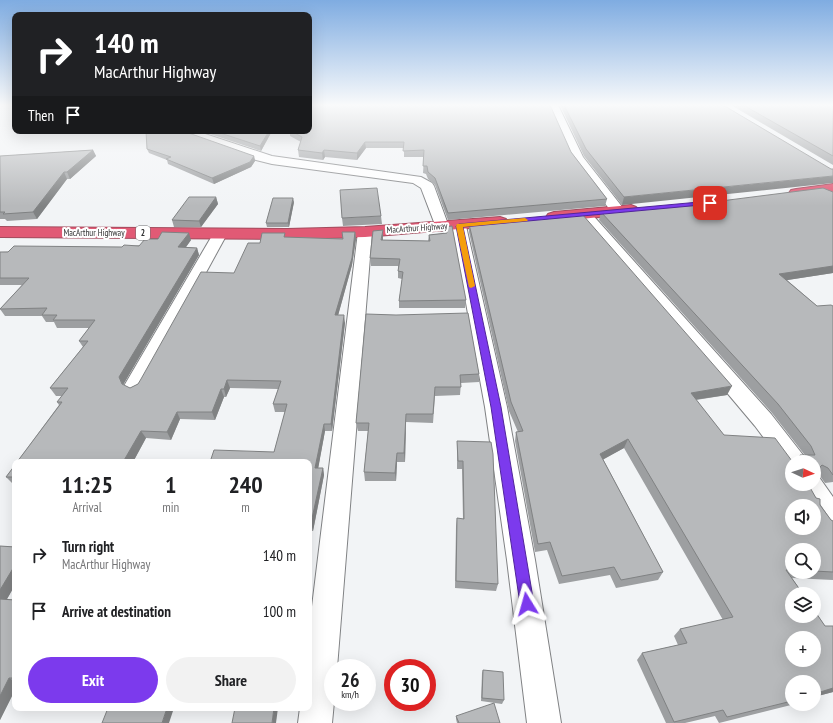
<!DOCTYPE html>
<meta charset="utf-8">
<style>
body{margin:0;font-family:"PT Sans Narrow",sans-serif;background:#f2f2f2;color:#202124;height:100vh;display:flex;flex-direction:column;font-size:15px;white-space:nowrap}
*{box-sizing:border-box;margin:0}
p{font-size:13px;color:#757577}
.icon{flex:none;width:22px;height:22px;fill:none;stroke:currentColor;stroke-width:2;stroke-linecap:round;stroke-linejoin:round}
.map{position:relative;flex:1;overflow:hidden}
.drawer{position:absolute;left:12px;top:459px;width:300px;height:252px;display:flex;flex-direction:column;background:#fff;border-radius:8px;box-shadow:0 4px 16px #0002}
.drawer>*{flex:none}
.hud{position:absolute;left:12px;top:12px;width:300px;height:122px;border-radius:8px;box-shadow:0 4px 16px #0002;background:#202124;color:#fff;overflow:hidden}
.needle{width:26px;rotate:94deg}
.tools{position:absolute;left:785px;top:455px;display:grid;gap:8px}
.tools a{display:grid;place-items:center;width:36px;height:36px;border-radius:50%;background:#fff;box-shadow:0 4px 16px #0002;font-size:20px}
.speed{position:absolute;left:324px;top:659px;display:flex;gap:8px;font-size:20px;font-weight:700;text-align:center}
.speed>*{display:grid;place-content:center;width:52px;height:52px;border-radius:50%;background:#fff;box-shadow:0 4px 16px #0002;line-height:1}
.speed small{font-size:10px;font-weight:400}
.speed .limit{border:6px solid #d22;background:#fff;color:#111}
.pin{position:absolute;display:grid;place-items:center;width:34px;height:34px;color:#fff;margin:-17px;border-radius:8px;box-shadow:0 2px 6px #0006}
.me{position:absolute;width:44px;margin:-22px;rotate:352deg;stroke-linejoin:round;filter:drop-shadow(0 0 3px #0008)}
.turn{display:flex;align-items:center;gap:14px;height:84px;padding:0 16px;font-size:18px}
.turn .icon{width:52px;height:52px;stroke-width:2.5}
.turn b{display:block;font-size:28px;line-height:34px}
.then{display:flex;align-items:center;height:38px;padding:0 16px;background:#0003;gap:8px;font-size:15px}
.eta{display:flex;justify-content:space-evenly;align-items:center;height:68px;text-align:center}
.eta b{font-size:24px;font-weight:600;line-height:28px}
.primary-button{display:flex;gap:8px;margin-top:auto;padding:8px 16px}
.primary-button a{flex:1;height:46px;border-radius:24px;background:#7c3aed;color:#fff;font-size:16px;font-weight:600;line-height:46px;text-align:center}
.primary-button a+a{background:#f2f2f2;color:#202124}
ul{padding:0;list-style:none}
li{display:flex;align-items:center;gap:12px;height:56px;padding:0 16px}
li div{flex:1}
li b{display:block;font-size:15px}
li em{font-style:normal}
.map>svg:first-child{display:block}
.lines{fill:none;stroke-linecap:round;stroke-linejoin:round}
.street-casing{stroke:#808284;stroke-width:2}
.highway-casing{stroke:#a34c5e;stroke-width:2}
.street{fill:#fff;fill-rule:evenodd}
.highway{fill:#e15a75;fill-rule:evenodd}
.wall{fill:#9d9fa1;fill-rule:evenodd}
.shaded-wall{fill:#808283}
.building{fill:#b7b9bb;stroke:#808283;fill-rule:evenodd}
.route{fill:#7c3aed;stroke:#51269a}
.slow{fill:#f59e0b}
.labels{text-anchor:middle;stroke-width:4;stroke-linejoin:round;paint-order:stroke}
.far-street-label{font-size:9px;fill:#303132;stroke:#fff}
.shield{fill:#fff;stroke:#6e6f70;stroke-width:1}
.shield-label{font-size:9px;font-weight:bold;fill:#303132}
</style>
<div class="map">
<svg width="833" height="723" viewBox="0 0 833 723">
<rect width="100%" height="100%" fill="#f2f4f6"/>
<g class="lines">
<!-- street casing -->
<g class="street-casing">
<g id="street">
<polygon points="548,105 558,105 583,157 623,208 625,211 623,214 618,215 613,214 571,158"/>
<polygon points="180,131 196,131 272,156 421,177 432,183 434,186 449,227 447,230 442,231 437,230 421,188 413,183 272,164 256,160 181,133"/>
<polygon points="584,210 589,211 771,414 803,455 807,462 792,462 792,471 787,469 755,426 579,217 577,214 579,211"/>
<polygon points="459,222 464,223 466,226 507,407 535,560 561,723 527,723 507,560 485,407 452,226 454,223"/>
<polygon points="365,228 370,229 372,232 337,668 333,668 334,702 332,723 298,723 300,708 309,708 309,631 358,232 360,229"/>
<polygon points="220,230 225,231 227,234 144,386 141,391 134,394 127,391 124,386 213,234 215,231"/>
<polygon points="814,475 819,477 833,497 833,531 824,527 814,512 814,506 810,506 798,484 814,484"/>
</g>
</g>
<!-- highway casing -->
<g class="highway-casing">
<g id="highway">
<polygon points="833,184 833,192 796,197 791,196 789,193 791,190 796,189"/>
<polygon points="631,205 636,207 639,210 636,213 554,222 548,220 546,217 548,214 554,212"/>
<polygon points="500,217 506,219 508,222 506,225 365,237 287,239 0,237 0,227 287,229 365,227"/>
</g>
</g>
<!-- street -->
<use href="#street" class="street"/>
<!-- highway -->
<use href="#highway" class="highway"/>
</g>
<!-- wall -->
<g class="wall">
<polygon points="560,105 723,105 622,205 584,156"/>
<polygon points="731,105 833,105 833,165"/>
<polygon points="201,131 272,131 261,151"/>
<polygon points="290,131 571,152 607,199 605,206 448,220 435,185 428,179 426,174 423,173 424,157 404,157 404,148 366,148 357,160 325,157 323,160 299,157 298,150 301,142 290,136"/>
<polygon points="147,149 254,156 255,161 251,167 214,184 168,164 167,160 149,153"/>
<polygon points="93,150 96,156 70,179 67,179 37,219 7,221 5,219 0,219 0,156"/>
<polygon points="833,192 833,273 787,280 817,306 833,306 833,482 825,483 820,476 819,475 814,481 814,462 795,462 800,455 805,455 804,454 772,413 599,220 601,212"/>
<polygon points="216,197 218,204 201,227 174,227 172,220"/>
<polygon points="294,202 289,227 267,227 266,223"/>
<polygon points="381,216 382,224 343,226 342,218"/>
<path d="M469 224 727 395 696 400 724 435 792 461 816 498 831 520 833 521V580L792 578 825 626H833V692L814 697 792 682V704H795L719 723 715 716 685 723H666L637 660 642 653 678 645 674 636 680 629 723 620 624 448 603 459 663 572 658 580 616 588 610 575 559 584 547 550 535 552 515 441 516 432H518L509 411 469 232ZM792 550H814V572H792Z"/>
<polygon points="445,227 466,300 465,308 399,308 399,301 402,279 398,278 398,266 371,266 370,258 383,237 383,240 428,241 429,235 445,233"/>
<polygon points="355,232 356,239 352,265 338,315 345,323 332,431 325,431 318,468 323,468 324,475 313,531 309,531 309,462 274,452 285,412 275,412 273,404 278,389 230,388 226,397 224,397 215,420 180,419 171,440 146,438 133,462 17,462 59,405 57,402 62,396 56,396 50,388 83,347 79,341 89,328 57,328 54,322 46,322 42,316 5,316 0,309 22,285 0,285 0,252 122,247 191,240 186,247 197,248 199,255 123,385 130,388 138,384 234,273 260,243 286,237 343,239"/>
<polygon points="366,314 479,374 479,382 461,383 460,395 435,396 433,423 406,422 405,462 397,462 396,481 365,481 364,472 368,431 358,431 356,423"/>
<polygon points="457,441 498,584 496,591 455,588 456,526 457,518 463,519 462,469 457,469"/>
<polygon points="15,465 15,484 13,484 6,477"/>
<polygon points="0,546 15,547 15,585 7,599 15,600 15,690 0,720"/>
<polygon points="483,670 504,700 502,704 481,701 482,673"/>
<polygon points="456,716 500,723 457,723 456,719"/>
</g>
<!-- shaded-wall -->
<g class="shaded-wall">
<polygon points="269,131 272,131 261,151 260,146"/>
<polygon points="365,142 366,148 357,160 357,153"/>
<polygon points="93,150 96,156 70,179 67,172"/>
<polygon points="324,150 325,157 323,160 322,153"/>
<polygon points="254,156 255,161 251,167 214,184 212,178"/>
<polygon points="64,172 67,179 37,219 33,212"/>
<polygon points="833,176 833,183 622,205 624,197"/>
<polygon points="216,197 218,204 201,227 199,221"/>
<polygon points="293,198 294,202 289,227 288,223"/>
<polygon points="383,230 383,237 382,247 381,240"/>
<polygon points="355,232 356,239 352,265 336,323 335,315"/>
<polygon points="189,233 191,240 181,254 178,247"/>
<polygon points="197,248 199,255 123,385 119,377"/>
<polygon points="833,266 833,273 775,282 779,274"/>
<polygon points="344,315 345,323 332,431 331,424"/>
<polygon points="227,380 230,388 226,397 224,389"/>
<polygon points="732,386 727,395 686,401 691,393"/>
<polygon points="221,389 224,397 215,420 212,412"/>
<polygon points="177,412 180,419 171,440 167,432"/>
<polygon points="406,414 406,422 405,462 404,453"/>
<polygon points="324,424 325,431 317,475 315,468"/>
<polygon points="141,431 146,438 133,462 123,462"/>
<polygon points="628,439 624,448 597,463 600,454"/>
<polygon points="397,453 397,462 396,481 395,473"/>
<polygon points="323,468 324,475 313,531 311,523"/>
<polygon points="15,565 15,585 3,606 0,603 0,590"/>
<polygon points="9,678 15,682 15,690 0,720 0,696"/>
<polygon points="833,688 833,692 814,697 814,694"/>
<polygon points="167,708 174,708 169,723 162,723"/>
<polygon points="274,708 278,708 276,723 272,723"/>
</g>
<!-- building -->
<g class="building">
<polygon points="309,105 550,105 571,152 607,199 448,213 435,178 428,172 427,166 423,166 424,150 403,151 404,142 365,142 357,153 324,150 322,153 298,150 302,137 291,131 309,131"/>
<polygon points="564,105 723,105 831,169 833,169 833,176 624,197 586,149"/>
<polygon points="743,105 833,105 833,156"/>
<polygon points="146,131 183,131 254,156 250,162 212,178 166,159 171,157 147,149"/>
<polygon points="214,131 269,131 260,146"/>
<polygon points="93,150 67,172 64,172 33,212 3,214 5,212 0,212 0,156"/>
<polygon points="377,188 381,216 342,218 340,190"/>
<polygon points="823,188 833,192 833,266 779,274 817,306 831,305 833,306 833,475 828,468 822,465 820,467 820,474 814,474 814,462 800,462 800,455 815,455 811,446 778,404 601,212 713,202"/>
<polygon points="189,197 216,197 199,221 172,220"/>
<polygon points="273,198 293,198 288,223 266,223"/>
<path d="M582 214 732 386 691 393 724 435 775 438 792 461 794 462H792V484H808L816 498 820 499V505L831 520 833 521V572L814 571V550H792V570H786L803 594H792V616H814V610L825 626H833V688L814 694V682H792V701L727 717 723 710 674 722 642 653 687 643 680 629 733 617 628 439 600 454 663 572 621 580 614 567 562 576 550 542 538 544 516 432 523 431 511 402 469 224ZM792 506H814V528H792ZM792 638H814V660H792Z"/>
<polygon points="452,226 466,300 399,301 403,272 398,271 400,259 370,258 373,231 383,230 381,240 430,241 429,235 447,233 445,227"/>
<polygon points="162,232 189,233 178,247 197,248 119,377 122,384 130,388 138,384 141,379 201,272 234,273 248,243 260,243 262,233 285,233 284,237 343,239 342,232 355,232 352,258 335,315 344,315 331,424 324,424 315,468 323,468 311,523 309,523 309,462 210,462 214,450 274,452 287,404 273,404 281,381 227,380 224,389 221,389 212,412 177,412 167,432 141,431 123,462 17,462 62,402 57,402 68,388 50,388 88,341 79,341 95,320 53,320 57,315 42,315 47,308 0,309 29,278 0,278 0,252 8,252 14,246 122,247 124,245 139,246 145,239 158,239"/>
<polygon points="468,313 479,374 460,375 461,387 435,387 433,414 406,414 404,453 397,453 395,473 364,472 369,423 356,423 366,314 396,315"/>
<polygon points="457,441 491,442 493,454 498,584 456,581 457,518 464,519 463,461 458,461"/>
<polygon points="15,465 15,477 6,477"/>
<polygon points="0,546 15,547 15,565 0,590"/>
<polygon points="0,599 15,600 15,678 9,678 0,696"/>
<polygon points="483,670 503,672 504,700 482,698"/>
<polygon points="494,703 500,723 459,723 456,716"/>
<polygon points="108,708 167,708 162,723 102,723"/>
<polygon points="235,708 274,708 272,723 232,723"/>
</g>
<!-- sky -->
<linearGradient id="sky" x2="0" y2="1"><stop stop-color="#7face1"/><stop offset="0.51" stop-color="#f9fafb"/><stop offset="1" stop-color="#f9fafb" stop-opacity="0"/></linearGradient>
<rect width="833" height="206" fill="url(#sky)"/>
<!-- route -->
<polygon class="route" points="710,201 713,203 712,204 463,227 501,407 534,604 532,609 527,611 522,609 520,604 491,407 456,226 459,224"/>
<!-- slow -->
<polygon class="slow" points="525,218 528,220 527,221 463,227 475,286 471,288 469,287 456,226 457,224"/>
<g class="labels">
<!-- far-street labels -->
<g class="far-street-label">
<text transform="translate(417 228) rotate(-4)" y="3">MacArthur Highway</text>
<text x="94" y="236">MacArthur Highway</text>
</g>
<!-- shield labels -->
<rect class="shield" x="136" y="226" width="14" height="14" rx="3"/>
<g class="shield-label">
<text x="143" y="236">2</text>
</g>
</g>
</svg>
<div class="tools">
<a><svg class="needle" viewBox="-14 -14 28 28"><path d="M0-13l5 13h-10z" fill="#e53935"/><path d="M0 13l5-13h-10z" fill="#757577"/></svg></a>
<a><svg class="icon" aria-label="sound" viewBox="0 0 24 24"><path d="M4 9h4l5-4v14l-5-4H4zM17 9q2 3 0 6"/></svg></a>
<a><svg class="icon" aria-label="search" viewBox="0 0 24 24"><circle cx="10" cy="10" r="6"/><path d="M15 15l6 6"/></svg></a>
<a><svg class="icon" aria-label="layers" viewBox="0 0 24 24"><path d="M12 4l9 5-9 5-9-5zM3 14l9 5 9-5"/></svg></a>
<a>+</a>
<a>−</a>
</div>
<div class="speed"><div>26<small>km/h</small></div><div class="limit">30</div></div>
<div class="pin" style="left:710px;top:203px;background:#d93025"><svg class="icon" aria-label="arrive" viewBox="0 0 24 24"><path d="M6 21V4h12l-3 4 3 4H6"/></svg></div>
<svg class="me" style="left:527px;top:604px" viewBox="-20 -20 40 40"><path d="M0-17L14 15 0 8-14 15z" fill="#7c3aed" stroke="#fff" stroke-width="4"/></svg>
<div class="hud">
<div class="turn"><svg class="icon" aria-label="right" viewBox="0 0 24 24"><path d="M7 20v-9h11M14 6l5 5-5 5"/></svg><div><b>140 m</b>MacArthur Highway</div></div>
<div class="then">Then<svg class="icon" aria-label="arrive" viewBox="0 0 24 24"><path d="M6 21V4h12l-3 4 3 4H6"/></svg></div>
</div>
<section class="drawer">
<div class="eta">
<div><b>11:25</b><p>Arrival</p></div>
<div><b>1</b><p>min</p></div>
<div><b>240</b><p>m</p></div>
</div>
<ul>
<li><svg class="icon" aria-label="right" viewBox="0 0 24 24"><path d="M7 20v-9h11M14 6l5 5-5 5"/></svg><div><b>Turn right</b><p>MacArthur Highway</p></div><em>140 m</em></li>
<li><svg class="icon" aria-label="arrive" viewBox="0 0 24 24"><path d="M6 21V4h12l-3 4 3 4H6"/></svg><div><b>Arrive at destination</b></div><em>100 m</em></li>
</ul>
<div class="primary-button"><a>Exit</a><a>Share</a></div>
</section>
</div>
